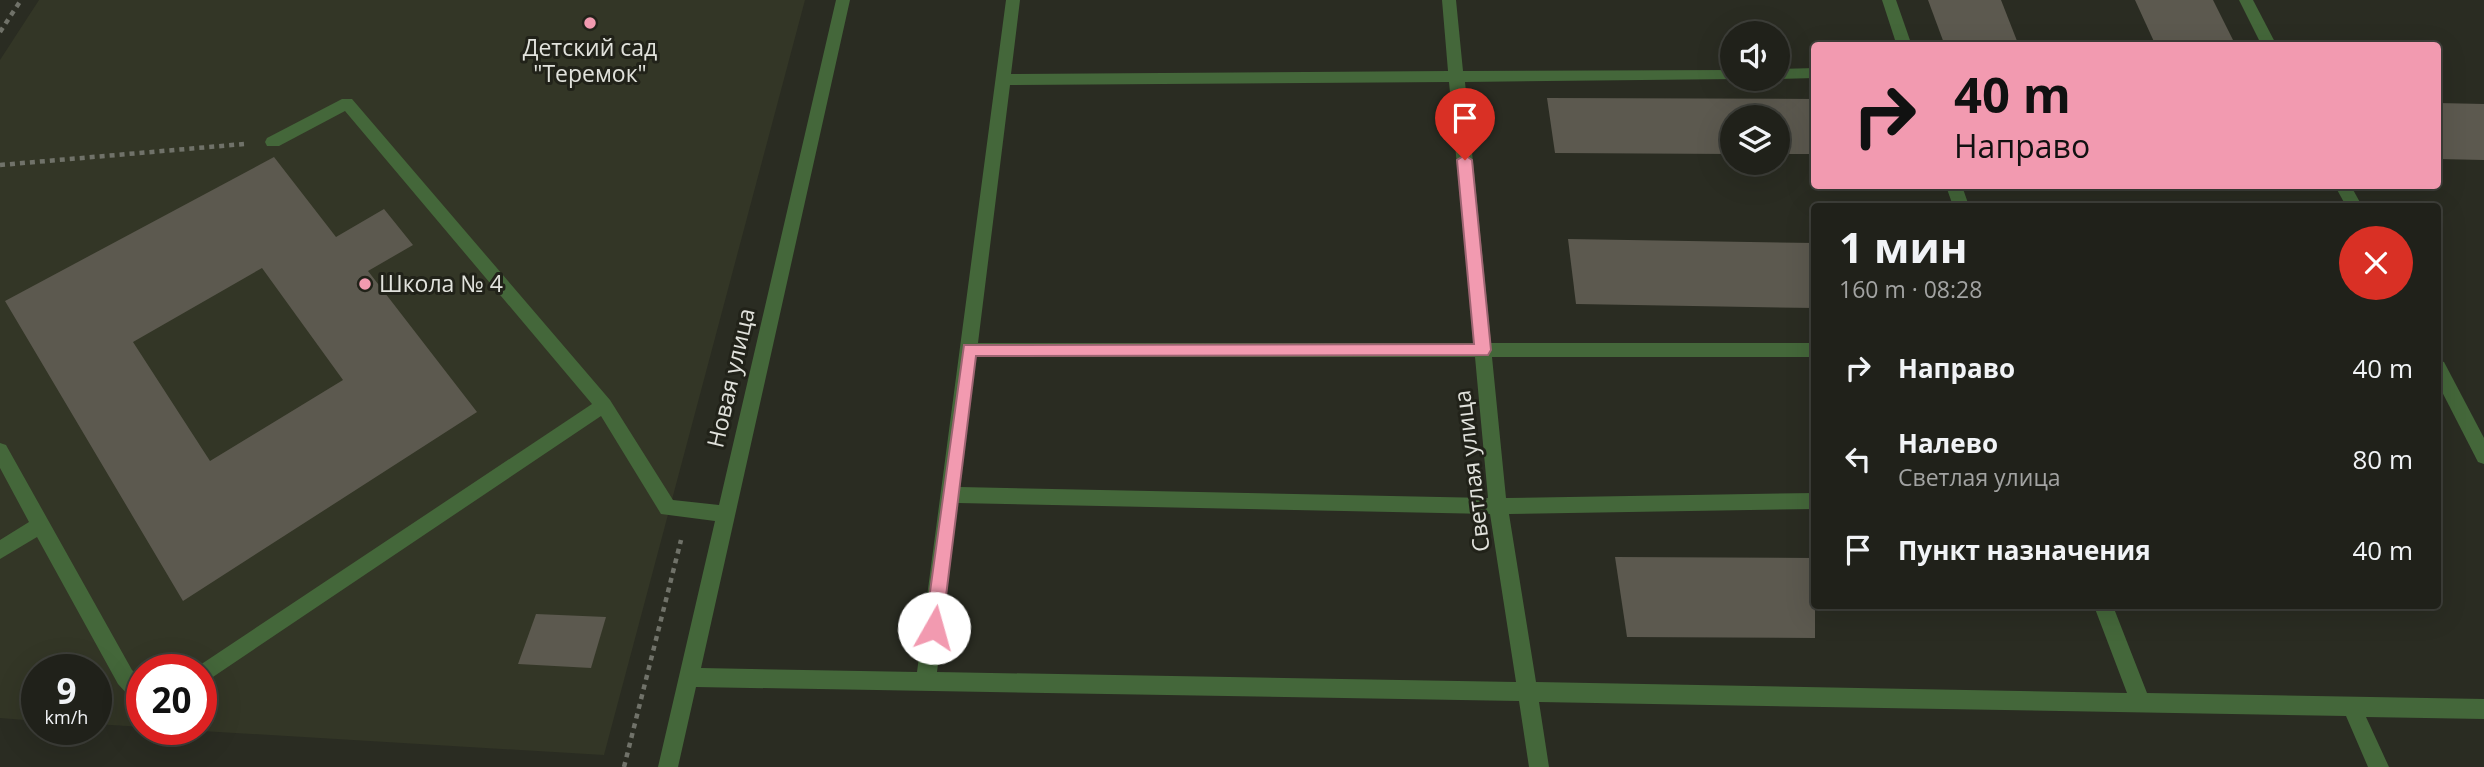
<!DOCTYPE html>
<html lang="ru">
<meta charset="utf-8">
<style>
body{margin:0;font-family:"Open Sans",sans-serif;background:#282923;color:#f1f3f6;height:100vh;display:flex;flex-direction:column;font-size:26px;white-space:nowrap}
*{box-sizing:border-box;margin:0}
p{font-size:23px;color:#a2a3a2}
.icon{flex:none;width:38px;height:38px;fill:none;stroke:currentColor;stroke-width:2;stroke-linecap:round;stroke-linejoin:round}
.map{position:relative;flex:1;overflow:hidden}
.sheet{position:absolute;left:1811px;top:203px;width:630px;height:406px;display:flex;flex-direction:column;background:#20211a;border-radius:7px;box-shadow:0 7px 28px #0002,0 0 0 2px #3d3e39}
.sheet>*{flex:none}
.hud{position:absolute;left:1811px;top:42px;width:630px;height:147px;border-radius:7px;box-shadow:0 7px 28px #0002,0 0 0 2px #3d3e39;background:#f29ab0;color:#111;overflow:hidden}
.buttons{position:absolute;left:1720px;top:21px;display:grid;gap:14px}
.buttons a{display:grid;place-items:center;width:70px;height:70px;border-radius:50%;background:#20211a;box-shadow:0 7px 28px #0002,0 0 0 2px #3d3e39;font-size:35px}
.speed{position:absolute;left:21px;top:654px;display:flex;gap:14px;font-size:35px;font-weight:700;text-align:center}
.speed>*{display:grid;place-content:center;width:91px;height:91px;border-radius:50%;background:#20211a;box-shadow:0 7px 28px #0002,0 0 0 2px #3d3e39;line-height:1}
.speed small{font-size:18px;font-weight:400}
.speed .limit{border:10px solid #d22;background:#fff;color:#111}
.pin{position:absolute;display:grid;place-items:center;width:60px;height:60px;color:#fff;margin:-72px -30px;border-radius:50% 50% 50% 0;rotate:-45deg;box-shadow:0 0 7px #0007}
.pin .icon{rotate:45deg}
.me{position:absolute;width:77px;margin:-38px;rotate:7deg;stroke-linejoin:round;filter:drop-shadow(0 0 5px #0008)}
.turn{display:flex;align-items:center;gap:24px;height:147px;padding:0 28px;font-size:32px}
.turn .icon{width:91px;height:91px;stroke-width:2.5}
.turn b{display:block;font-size:49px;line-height:60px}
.round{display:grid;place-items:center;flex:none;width:74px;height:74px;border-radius:37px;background:#282923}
.head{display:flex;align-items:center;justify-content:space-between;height:119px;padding:0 28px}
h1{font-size:42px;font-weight:700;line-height:52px}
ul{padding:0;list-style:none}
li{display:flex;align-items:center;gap:21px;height:91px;padding:0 28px}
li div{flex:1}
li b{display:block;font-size:26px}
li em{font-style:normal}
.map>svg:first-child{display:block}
.built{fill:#333626}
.building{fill:#5c594f;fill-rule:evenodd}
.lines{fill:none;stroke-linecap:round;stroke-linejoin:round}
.path{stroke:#707269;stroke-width:4.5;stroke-dasharray:5 5;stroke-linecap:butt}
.minor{fill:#44673a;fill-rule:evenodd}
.route{fill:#f29ab0;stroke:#9d6472;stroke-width:2}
.poi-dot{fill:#f29ab0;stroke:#212219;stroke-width:2.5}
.labels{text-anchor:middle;stroke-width:6;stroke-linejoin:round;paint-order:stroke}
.poi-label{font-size:23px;fill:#e1e2dc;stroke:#212219}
.street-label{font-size:23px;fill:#e1e2dc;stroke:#212219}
</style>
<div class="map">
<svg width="2484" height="767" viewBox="0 0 2484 767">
<rect width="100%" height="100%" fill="#2a2c22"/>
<!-- built -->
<polygon class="built" points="39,0 805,0 604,755 185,730 201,730 201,670 142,670 142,727 96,724 96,670 37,670 37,721 0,718 0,60"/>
<!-- building -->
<g class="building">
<polygon points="1928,0 2001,0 2019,46 1945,46"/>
<polygon points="2135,0 2213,0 2236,46 2156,46"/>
<polygon points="1547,98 1815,99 1815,154 1778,154 1778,117 1732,117 1732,154 1555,153"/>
<polygon points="2438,103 2484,104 2484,160 2438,159"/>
<path d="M274 157 336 237 384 209 413 245 368 271 477 412 183 601 5 301ZM262 268 343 380 210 461 133 342Z"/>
<polygon points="1568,239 1815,243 1815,308 1576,304"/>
<polygon points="1615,557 1815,558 1815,638 1627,637"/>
<polygon points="536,614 606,617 591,668 518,664"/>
</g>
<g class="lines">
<!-- path -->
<g class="path">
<polyline points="0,32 21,0"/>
<polyline points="0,165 244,144"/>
<polyline points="624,767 681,540"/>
</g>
<!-- minor -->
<g class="minor">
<path d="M836 0H850L701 668 917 672 1006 0H1020L1011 74 1448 71 1442 0H1456L1463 71 1732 70V79H1737L1465 82 1491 343H1815V357H1492L1506 498 1815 493V509L1509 514 1536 682 2127 693 2094 606H2113L2147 693 2484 699V719L2366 717 2389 767H2368L2346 716 1539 702 1549 767H1529L1519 701 696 687 678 767H658L715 521 661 514 601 416 201 685V670L194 669 592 404 345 111 279 146H267L265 142 267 138 342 99H352L610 400 673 500 719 505ZM1449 82 1474 343H978L1010 85ZM976 357H1475L1488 498 960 487ZM958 503 1490 514 1516 682 937 672Z"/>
<polygon points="1882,0 1896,0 1912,46 1897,46"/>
<polygon points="2239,0 2253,0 2277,46 2262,46"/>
<polygon points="1815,68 1815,78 1778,79 1776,79 1778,79 1778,69"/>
<polygon points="1946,186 1962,186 1969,206 1953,206"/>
<polygon points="2335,186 2351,186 2362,206 2346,206"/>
<polygon points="2438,360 2444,362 2484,438 2484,464 2478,462 2438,384"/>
<polygon points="0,443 6,445 132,670 142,680 142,700 129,696 118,684 37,537 0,559 0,540 29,522 0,468"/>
</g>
</g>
<!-- route -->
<polygon class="route" points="1465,155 1472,160 1491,350 1488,355 976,356 942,628 940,634 934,636 927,634 925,628 964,345 1474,344 1457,160"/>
<!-- markers -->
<g class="poi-dot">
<circle cx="590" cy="23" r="7"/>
<circle cx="365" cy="284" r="7"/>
</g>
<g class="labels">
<!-- poi labels -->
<g class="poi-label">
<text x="590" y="56">Детский сад<tspan x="590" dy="26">"Теремок"</tspan></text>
<text x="379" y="292" text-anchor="start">Школа № 4</text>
</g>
<!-- street labels -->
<g class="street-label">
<text transform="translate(731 378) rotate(-77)" y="8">Новая улица</text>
<text transform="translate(1472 471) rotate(-97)" y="8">Светлая улица</text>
</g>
</g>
</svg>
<div class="buttons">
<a><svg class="icon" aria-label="sound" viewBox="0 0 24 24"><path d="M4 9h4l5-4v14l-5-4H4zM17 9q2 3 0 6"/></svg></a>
<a><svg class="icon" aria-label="layers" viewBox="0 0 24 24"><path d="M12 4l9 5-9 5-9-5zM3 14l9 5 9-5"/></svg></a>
</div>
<div class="speed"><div>9<small>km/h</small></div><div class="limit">20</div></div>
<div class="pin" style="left:1465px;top:160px;background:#d93025"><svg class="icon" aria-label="arrive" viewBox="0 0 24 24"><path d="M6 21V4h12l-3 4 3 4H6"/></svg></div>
<svg class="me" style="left:934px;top:628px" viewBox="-20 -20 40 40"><circle r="19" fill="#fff"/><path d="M0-13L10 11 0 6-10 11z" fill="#f29ab0"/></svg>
<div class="hud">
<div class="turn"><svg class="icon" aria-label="right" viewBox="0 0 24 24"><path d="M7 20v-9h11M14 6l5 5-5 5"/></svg><div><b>40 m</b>Направо</div></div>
</div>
<section class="sheet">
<div class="head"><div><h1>1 мин</h1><p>160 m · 08:28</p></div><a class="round" style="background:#d93025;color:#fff"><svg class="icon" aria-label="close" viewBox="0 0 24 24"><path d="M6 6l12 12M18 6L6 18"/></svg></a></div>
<ul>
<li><svg class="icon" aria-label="right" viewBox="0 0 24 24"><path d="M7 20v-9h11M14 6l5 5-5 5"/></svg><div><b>Направо</b></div><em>40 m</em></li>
<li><svg class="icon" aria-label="left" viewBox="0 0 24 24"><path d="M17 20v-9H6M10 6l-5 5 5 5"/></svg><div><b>Налево</b><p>Светлая улица</p></div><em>80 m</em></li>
<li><svg class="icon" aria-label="arrive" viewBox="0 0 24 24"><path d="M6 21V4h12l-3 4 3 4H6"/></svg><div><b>Пункт назначения</b></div><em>40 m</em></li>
</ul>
</section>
</div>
